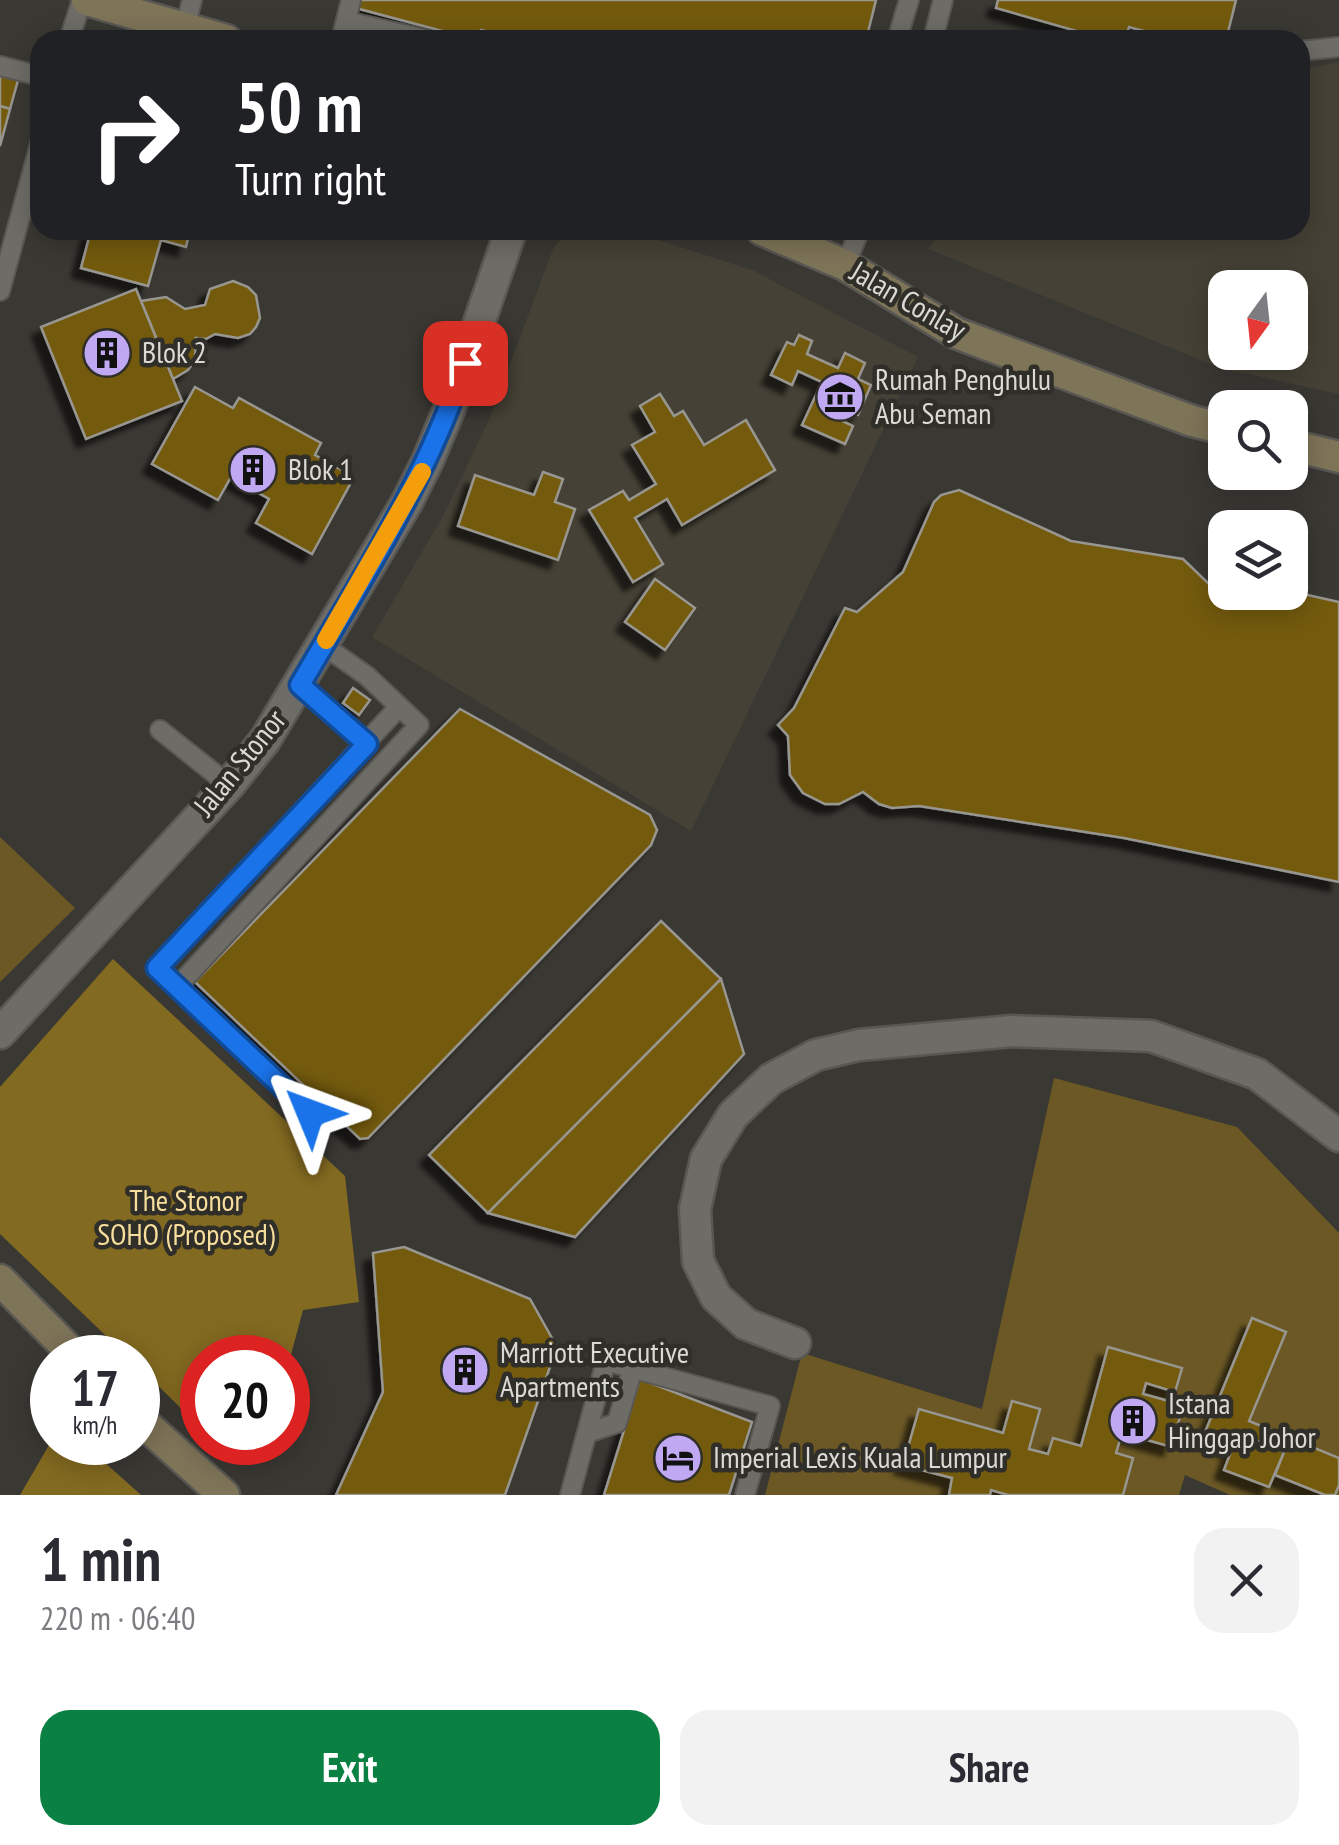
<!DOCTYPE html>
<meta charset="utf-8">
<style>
body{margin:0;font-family:"PT Sans Narrow",sans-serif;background:#f2f2f3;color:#2b2b33;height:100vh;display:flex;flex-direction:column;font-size:38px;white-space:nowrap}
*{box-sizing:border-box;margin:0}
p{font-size:32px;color:#7c7c81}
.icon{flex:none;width:55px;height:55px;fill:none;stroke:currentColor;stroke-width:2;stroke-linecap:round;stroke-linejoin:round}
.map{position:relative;height:1495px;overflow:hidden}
.side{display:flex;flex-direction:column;background:#fff;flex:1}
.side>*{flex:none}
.top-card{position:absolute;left:30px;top:30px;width:1280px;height:210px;border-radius:30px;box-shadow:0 5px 25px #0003;background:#202124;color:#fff;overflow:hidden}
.needle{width:65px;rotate:195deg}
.controls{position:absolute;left:1208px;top:270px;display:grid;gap:20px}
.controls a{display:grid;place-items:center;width:100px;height:100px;border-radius:20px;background:#fff;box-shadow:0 5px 25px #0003;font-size:50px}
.speed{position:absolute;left:30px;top:1335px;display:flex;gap:20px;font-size:50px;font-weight:700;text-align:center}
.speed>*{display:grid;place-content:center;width:130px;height:130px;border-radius:50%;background:#fff;box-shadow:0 5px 25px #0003;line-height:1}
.speed small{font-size:25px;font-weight:400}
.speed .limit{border:15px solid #d22;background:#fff;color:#111}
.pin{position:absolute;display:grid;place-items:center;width:85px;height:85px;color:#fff;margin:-42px;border-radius:20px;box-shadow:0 5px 15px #0006}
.me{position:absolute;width:110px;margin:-55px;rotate:314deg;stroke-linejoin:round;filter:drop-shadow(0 0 8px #0008)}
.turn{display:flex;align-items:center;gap:35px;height:210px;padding:0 40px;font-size:45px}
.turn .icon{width:130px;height:130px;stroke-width:2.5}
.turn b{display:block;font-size:70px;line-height:85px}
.round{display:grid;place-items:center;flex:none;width:105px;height:105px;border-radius:30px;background:#f2f2f3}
.summary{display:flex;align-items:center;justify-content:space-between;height:170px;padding:0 40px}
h1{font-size:60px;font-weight:700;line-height:75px}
.action{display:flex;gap:20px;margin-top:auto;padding:20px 40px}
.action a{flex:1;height:115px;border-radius:30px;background:#0b8043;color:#fff;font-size:40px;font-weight:700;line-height:115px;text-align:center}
.action a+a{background:#f2f2f3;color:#2b2b33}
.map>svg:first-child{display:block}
.built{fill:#454136;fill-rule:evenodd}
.green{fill:#6b5825}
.forest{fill:#836a21}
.building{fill:#735a08;stroke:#989690;stroke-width:2.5;filter:url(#shadow)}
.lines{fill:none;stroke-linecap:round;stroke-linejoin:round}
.lane-casing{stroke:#585753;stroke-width:22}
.street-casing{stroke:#585753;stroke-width:35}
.secondary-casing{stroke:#585753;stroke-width:35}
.lane{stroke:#6e6c66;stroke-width:18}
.street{stroke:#6e6c66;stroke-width:30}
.secondary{stroke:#7e7458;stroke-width:30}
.route-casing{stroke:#114b97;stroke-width:25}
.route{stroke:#1a73e8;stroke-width:18}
.slow{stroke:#f59e0b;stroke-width:18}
.labels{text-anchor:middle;stroke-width:9;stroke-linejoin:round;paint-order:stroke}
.street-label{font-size:30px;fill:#dad9d6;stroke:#2f2e29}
.poi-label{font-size:30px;fill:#dad9d6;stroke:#2f2e29;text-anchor:start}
.park-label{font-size:30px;fill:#f8de9c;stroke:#2f2e29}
</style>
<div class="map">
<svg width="1339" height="1495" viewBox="0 0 1339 1495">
<defs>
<filter id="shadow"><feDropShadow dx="-9" dy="9" stdDeviation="2.5" flood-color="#0009"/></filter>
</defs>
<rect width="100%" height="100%" fill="#3a3833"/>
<!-- built -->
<g class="built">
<path d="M1339 62V394L1220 368 928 249 943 230H1300V70ZM1225 288H1290V352H1225Z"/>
<polygon points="568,230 627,230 752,270 918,357 691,831 372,637 442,518 489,420 553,249"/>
</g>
<!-- green -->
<g class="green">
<polygon points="0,837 75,908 0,982"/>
<polygon points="1054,1078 1237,1127 1339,1233 1339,1495 1230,1495 1185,1475 1179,1495 765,1495 802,1353 982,1409"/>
</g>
<!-- forest -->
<g class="forest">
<polygon points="113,959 345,1176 359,1302 303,1310 288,1366 288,1358 202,1358 202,1429 138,1366 138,1358 128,1357 0,1234 0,1087"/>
<polygon points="52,1440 83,1443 141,1495 20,1495"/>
</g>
<!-- building -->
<g class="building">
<polygon points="354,0 876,0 866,40 519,40 481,30 476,40 352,7"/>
<polygon points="998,0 1236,0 1226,40 1177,40 1129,27 1125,40 1108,40 996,8"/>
<polygon points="0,60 22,66 10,109 0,106"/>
<polygon points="0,106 10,109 0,146"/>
<polygon points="91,230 190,230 186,247 161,240 148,286 81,268"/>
<polygon points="233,281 248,287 256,295 260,318 256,327 250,334 238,338 215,334 206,339 196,338 195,360 188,370 173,379 141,301 166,297 185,309 205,305 210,289"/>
<polygon points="136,289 182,401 86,439 41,327"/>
<polygon points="799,335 812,341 807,354 838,368 845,353 865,363 858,379 871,385 858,415 845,410 840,420 853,426 845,444 802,425 822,382 798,371 792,385 771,375 787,342 794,345"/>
<polygon points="195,387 233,408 239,398 321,443 315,455 354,477 312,554 256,523 269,499 231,477 218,500 152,464"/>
<polygon points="660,394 674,416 683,411 704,445 746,420 775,470 682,525 667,499 635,518 663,564 633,582 589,510 623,491 629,500 656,484 632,445 655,432 640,406"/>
<polygon points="543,472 563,479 555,502 575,509 558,560 458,526 475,475 534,495"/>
<polygon points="959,490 1071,541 1183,559 1210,585 1225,586 1225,592 1290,591 1339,602 1339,882 1124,838 919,806 892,808 879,804 863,792 839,804 825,804 803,793 790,775 788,736 778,725 794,708 845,608 857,612 903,572 934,502 941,495"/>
<polygon points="655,579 695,608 665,650 625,622"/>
<polygon points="353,688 370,700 359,715 343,703"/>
<polygon points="460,709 650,815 657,830 651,845 368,1138 360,1139 195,982"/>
<polygon points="661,921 721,979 488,1213 429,1155"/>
<polygon points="721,979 744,1054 575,1237 488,1213"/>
<polygon points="404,1247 530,1299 557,1347 505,1495 336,1495 383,1392 373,1253"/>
<polygon points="1252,1318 1286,1332 1249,1421 1339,1458 1339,1485 1335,1495 1325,1495 1275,1475 1284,1452 1238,1433 1231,1449 1203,1437"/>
<polygon points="1108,1347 1182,1368 1175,1392 1146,1383 1143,1394 1183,1405 1172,1447 1122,1433 1116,1453 1133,1458 1123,1495 1008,1495 991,1490 990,1495 949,1495 952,1478 903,1465 919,1409 1003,1433 1012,1401 1040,1409 1029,1449 1048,1454 1053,1438 1081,1446"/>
<polygon points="640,1379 752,1422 729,1495 604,1495"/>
<polygon points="1238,1433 1284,1452 1269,1487 1224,1470"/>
</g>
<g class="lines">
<!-- lane casing -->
<g class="lane-casing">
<g id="lane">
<polyline points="346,21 429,40"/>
<polyline points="185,28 192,0"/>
<polyline points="69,40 82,0"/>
<polyline points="341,40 351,0"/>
<polyline points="897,40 909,0"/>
<polyline points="933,40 943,0"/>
<polyline points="1300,51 1339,47"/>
<polyline points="0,66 40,76"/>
<polyline points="845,265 860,230"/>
<polyline points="0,291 40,144"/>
<polyline points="300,685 367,744"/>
<polyline points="160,730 229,785"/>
<polyline points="177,987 419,725 367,676 323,645"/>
<polyline points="311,1113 157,967 399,707"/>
<polyline points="587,1433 617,1423 633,1368"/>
<polyline points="570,1495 606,1361 770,1406 745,1495"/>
</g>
</g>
<!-- street casing -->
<g class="street-casing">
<g id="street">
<polyline points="0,1033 229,785 265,740 407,502 428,460 450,407 511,230"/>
<polyline points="795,1343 746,1324 716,1297 698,1261 695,1209 706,1159 733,1115 771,1079 816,1055 859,1045 1012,1031 1151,1036 1257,1074 1339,1136"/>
</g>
</g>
<!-- secondary casing -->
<g class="secondary-casing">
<g id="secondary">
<polyline points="87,0 226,40"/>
<polyline points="762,230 845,265 956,333 1192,421 1225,429"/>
<polyline points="1290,445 1339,457"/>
<polyline points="0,1280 77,1358"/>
<polyline points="138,1418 224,1495"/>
</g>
</g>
<!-- lane -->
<use href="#lane" class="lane"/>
<!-- street -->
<use href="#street" class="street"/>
<!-- secondary -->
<use href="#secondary" class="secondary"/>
</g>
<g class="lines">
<!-- route casing -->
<g class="route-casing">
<path id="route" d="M310 1113 157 968 367 744 300 685C361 580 427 479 465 363"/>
</g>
<!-- route -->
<use href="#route" class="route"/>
<!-- slow -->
<polyline class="slow" points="326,640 422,472"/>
</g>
<!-- icons -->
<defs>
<g id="building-disc" transform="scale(2.5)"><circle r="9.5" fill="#c1a8f3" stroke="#2f2e29"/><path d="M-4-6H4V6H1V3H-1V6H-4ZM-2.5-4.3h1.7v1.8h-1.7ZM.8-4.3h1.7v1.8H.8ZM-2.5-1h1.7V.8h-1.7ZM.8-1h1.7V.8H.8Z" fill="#111"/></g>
<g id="museum-disc" transform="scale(2.5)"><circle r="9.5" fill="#c1a8f3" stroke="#2f2e29"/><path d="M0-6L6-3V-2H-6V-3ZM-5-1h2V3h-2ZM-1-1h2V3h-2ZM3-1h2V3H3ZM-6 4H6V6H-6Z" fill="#111"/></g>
<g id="hotel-disc" transform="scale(2.5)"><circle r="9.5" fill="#c1a8f3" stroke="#2f2e29"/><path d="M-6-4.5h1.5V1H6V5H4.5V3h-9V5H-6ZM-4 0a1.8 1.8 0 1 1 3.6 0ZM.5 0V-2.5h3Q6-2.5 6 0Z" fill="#111"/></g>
</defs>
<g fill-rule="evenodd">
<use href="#building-disc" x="107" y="353"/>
<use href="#museum-disc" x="840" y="397"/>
<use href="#building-disc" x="253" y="470"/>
<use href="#building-disc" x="465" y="1370"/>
<use href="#building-disc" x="1133" y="1421"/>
<use href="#hotel-disc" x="678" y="1458"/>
</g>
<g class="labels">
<!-- street labels -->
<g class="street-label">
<text transform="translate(908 301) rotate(30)" y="10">Jalan Conlay</text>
<text transform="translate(240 763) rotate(-51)" y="10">Jalan Stonor</text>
</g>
<!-- poi labels -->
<g class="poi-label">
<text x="142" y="363">Blok 2</text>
<text x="875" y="390">Rumah Penghulu<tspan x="875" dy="34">Abu Seman</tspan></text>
<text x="288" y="480">Blok 1</text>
<text x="500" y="1363">Marriott Executive<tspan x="500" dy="34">Apartments</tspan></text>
<text x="1168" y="1414">Istana<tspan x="1168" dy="34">Hinggap Johor</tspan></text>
<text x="713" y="1468">Imperial Lexis Kuala Lumpur</text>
</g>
<!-- park labels -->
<g class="park-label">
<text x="186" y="1211">The Stonor<tspan x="186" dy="34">SOHO (Proposed)</tspan></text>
</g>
</g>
</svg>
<div class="controls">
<a><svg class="needle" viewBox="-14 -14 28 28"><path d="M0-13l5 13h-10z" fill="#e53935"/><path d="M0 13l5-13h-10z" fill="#7c7c81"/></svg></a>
<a><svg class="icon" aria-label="search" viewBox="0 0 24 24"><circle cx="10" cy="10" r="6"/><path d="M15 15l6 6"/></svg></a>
<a><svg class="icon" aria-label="layers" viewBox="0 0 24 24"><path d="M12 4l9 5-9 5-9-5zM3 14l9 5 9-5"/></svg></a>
</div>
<div class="speed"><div>17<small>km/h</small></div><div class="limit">20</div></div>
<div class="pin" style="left:465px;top:363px;background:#d93025"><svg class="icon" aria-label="arrive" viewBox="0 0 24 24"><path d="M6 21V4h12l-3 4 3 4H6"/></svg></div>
<svg class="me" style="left:310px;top:1113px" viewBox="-20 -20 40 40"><path d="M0-17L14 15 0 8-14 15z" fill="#1a73e8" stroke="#fff" stroke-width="4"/></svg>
<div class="top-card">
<div class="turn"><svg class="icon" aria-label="right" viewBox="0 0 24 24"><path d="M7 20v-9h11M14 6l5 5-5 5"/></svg><div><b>50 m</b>Turn right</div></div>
</div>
</div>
<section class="side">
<div class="summary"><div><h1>1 min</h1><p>220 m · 06:40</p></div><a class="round"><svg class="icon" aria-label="close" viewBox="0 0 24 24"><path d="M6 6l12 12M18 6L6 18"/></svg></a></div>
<div class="action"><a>Exit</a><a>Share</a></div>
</section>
